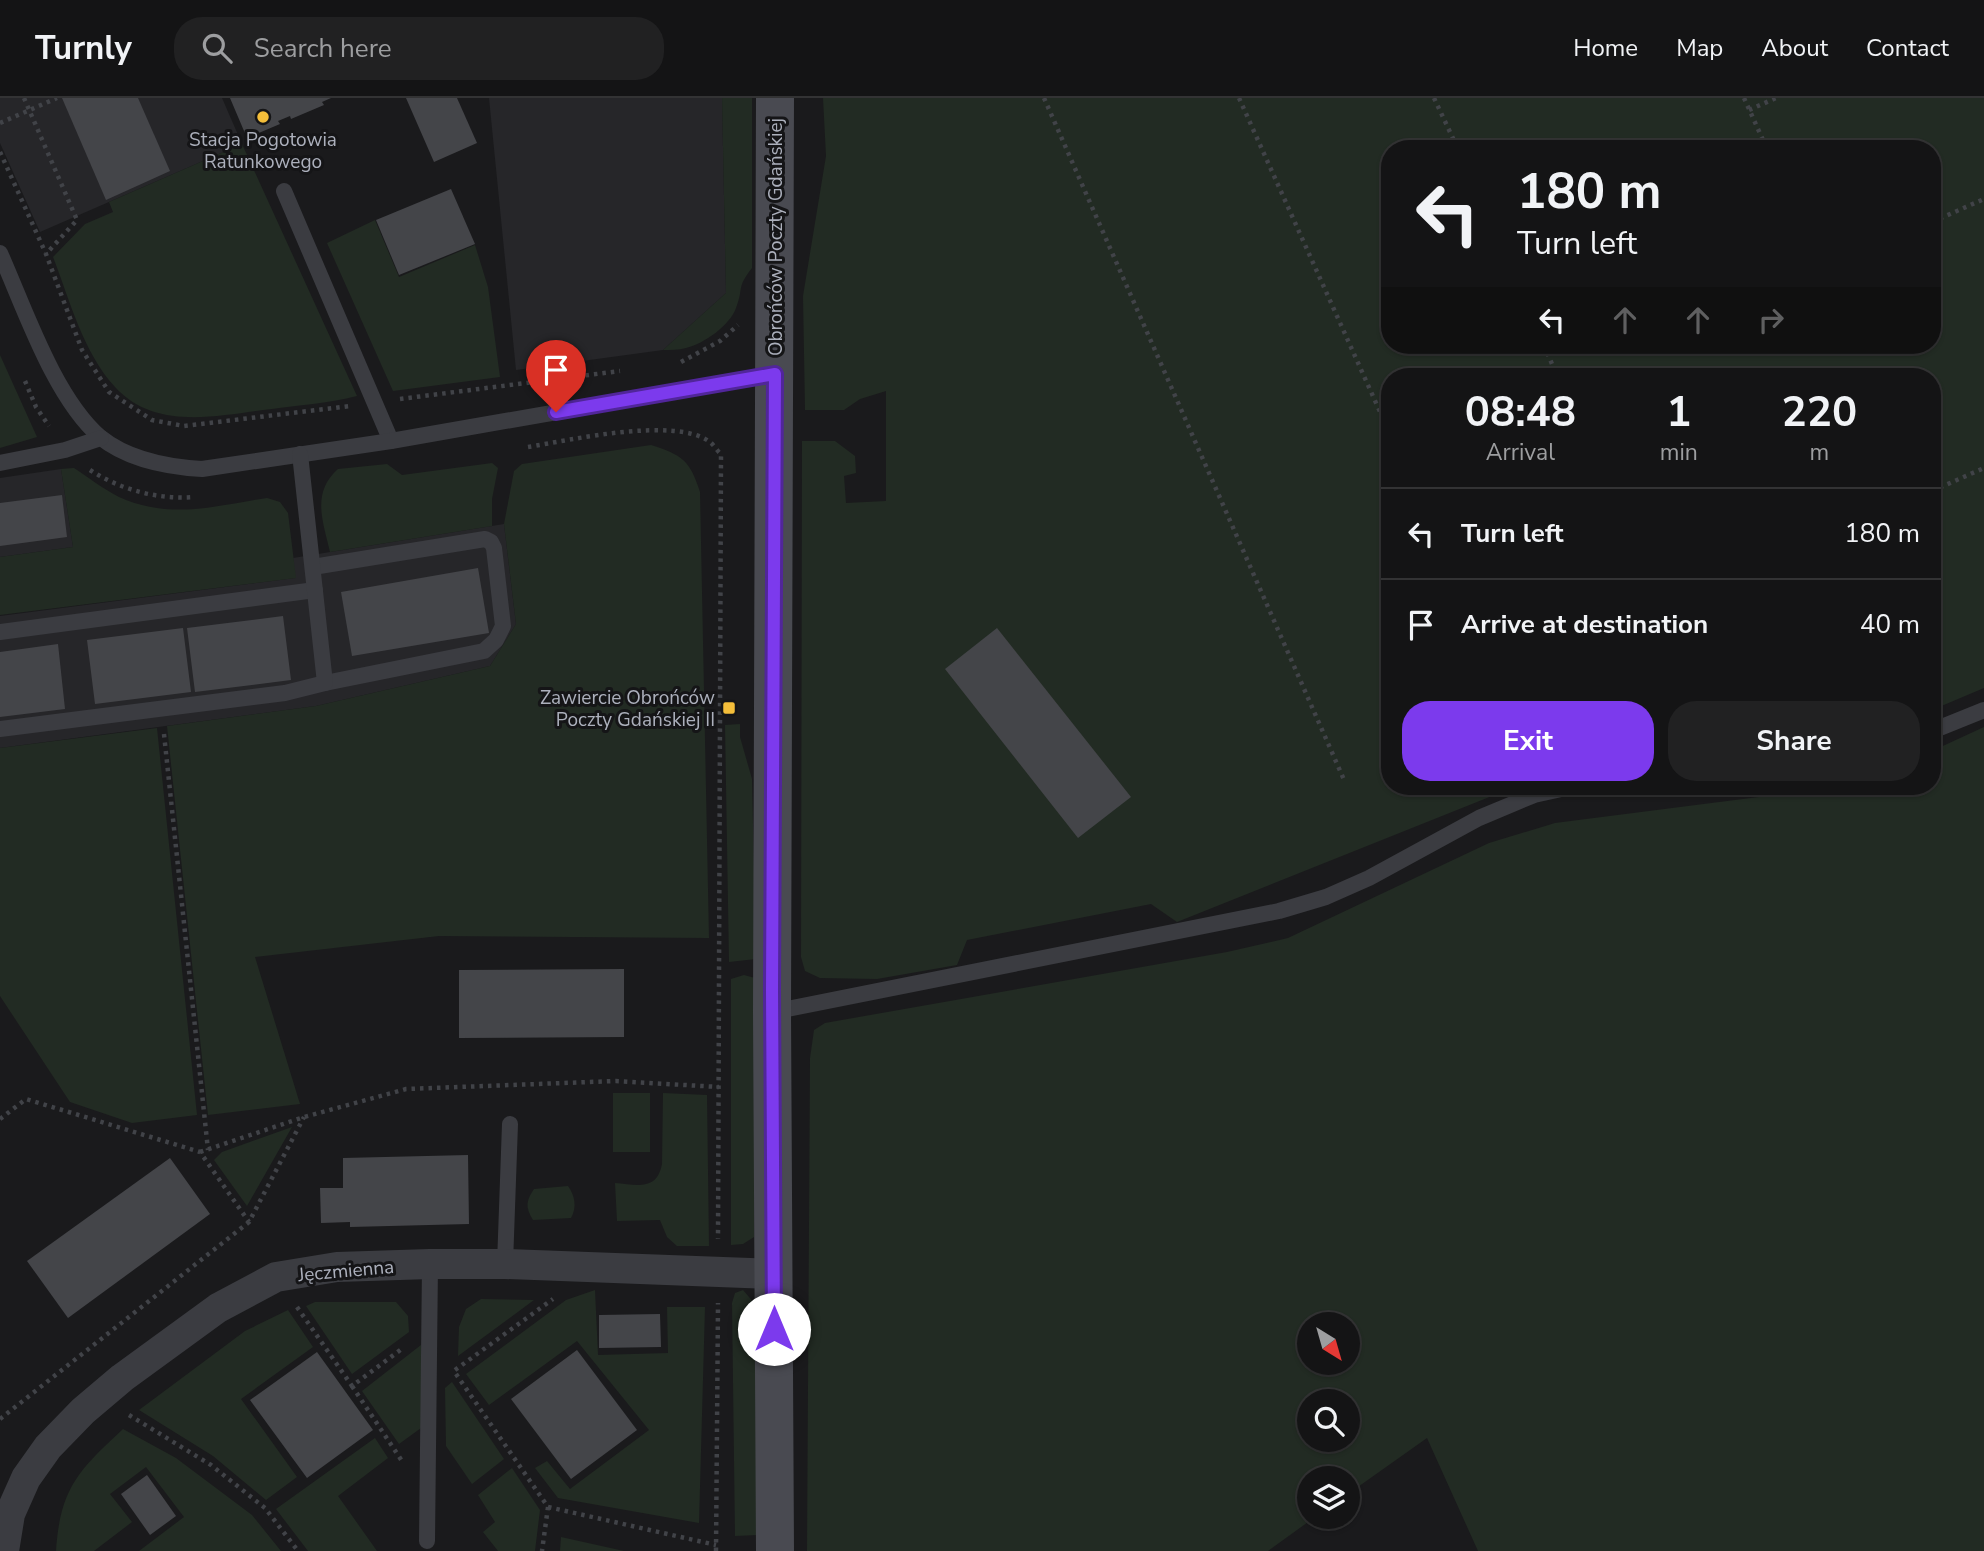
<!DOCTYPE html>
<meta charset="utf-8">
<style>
body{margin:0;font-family:"Nunito Sans",sans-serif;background:#212122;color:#f1f3f6;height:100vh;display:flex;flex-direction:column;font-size:26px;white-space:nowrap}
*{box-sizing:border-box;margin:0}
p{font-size:23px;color:#9d9ea0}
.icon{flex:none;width:38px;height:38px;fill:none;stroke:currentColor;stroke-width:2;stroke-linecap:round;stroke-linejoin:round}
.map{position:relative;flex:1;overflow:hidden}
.panel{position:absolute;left:1381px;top:270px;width:560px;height:427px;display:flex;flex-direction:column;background:#141415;border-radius:28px;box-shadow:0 2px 5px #0004,0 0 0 2px #333334}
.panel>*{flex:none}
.hud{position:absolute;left:1381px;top:42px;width:560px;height:214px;border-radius:28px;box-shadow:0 2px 5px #0004,0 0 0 2px #333334;background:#141415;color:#f1f3f6;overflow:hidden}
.needle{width:46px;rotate:143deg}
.tools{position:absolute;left:1297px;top:1214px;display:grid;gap:14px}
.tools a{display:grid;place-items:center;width:63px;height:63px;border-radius:50%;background:#141415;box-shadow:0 2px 5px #0004,0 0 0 2px #333334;font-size:35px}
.pin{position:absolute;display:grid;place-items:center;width:60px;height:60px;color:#fff;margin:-72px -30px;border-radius:50% 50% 50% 0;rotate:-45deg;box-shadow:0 0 7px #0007}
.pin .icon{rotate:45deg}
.me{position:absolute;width:77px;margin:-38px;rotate:0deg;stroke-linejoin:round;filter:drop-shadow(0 0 5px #0008)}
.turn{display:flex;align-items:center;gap:24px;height:147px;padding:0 21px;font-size:32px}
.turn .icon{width:91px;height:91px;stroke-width:2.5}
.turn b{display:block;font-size:49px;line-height:60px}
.lanes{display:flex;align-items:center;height:66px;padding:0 21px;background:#0003;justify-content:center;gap:35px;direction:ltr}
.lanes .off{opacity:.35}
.eta{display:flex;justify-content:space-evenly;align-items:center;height:119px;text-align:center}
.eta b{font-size:42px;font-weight:700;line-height:49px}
.primary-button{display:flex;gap:14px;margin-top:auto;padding:14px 21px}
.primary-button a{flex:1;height:80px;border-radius:28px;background:#7c3aed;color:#fff;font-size:28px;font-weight:700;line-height:80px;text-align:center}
.primary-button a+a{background:#212122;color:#f1f3f6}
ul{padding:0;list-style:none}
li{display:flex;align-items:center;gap:21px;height:91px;padding:0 21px;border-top:2px solid #333334}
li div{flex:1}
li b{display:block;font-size:26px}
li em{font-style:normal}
header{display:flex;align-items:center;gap:42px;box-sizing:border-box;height:98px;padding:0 35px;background:#141415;border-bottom:2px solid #333334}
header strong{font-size:33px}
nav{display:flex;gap:38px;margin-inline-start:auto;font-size:24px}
.search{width:490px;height:63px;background:#212122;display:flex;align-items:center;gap:18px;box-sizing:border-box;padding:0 24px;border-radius:28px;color:#9d9ea0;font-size:26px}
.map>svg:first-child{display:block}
.built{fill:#262629}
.green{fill:#222b23;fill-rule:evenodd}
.building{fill:#444549}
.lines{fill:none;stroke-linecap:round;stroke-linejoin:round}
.path{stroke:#414348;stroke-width:4.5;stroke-dasharray:3.5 5;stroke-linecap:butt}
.lane{stroke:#3b3c41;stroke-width:16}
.street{stroke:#3b3c41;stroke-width:30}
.secondary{stroke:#494a51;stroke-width:38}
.route-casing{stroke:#51269a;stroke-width:18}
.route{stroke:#7c3aed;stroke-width:12}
.poi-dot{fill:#f4be3a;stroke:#151517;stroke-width:2.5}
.labels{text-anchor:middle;stroke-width:6;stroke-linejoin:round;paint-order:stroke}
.poi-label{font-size:19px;fill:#acb0bc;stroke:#151517}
.street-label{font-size:19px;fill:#acb0bc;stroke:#151517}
</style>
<header>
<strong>Turnly</strong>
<div class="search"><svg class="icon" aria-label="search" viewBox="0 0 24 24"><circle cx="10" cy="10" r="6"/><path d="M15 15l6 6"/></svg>Search here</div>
<nav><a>Home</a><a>Map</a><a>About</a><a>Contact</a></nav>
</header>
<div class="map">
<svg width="1984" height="1453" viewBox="0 0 1984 1453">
<rect width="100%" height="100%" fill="#1a1a1c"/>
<!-- built -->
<g class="built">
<polygon points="0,0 222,0 242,46 40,134 0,45"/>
<polygon points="489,0 722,0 726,195 663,252 516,272"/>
<polygon points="61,371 73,449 0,459 0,380"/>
<polygon points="504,426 516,526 490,568 316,608 0,650 0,518 295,480 293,460"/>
</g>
<!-- green -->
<g class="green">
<path d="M722 0H752V170C736 190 744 190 736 210 730 227 704 246 686 250 679 252 670 252 663 252L726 195Z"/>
<path d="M823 0H1984V590L1932 612V278H1390V688H1517L1177 824 1151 806 967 842 957 867 877 881 820 880 805 873 801 859 802 343H835L855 358 856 375 844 378 846 405 886 403V293L860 301 844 312H805L803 198 826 58ZM1390 51H1932V247H1390Z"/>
<path d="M242 46 357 298C329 305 301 307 272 311 220 317 156 334 115 289 83 254 70 203 53 159L85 126 113 114 109 104Z"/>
<polygon points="375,122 399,179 475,147 488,189 500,279 393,293 327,145"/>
<polygon points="0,257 37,339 0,350"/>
<path d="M651 347C682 357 690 362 700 394L709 840 439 838 255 859 300 1006 208 1017 167 628 316 608 490 568 516 526 504 426 514 373 522 366Z"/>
<path d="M492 365 498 370 492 401V428L330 454C323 423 311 395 338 371L387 366 402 377Z"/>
<path d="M74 370C88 379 103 391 119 399 170 422 215 408 267 400L280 404 288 415 296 480 0 517V459L73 449 61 371Z"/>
<polygon points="740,626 740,639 752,681 756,861 729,864 725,627"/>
<path d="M1984 629V1453H1478L1427 1340 1348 1396V1381H1309V1419H1315L1268 1453H807L810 960 814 932 825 925 1227 854 1288 840 1489 745 1555 725 1797 694 1828 688H1932V653ZM1309 1227H1348V1265H1309ZM1309 1304H1348V1342H1309Z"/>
<polygon points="157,630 197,1017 132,1025 70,1004 0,898 0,650"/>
<polygon points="744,877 755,880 754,1139 743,1146 731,1147 731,881"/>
<rect x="613" y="995" width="37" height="59"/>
<path d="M663 995 707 997 709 1148H677L667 1139 660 1122 617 1123 615 1085C637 1087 657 1093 662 1066Z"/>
<polygon points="292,1029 247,1108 214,1062 222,1054"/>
<path d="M568 1088C575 1098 577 1109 571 1120L533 1122C525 1109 526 1103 534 1091Z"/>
<polygon points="595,1192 598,1257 668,1255 667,1209 705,1209 699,1425 558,1400 535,1370 547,1363 570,1391 649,1332 577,1243 489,1307 466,1276 566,1202"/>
<polygon points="743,1192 755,1206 758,1437 735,1438 732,1205 735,1195"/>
<polygon points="481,1201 534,1202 458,1258 459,1229 466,1211"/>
<polygon points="315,1204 396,1204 408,1218 409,1234 352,1276 306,1208"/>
<polygon points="288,1212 313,1249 241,1301 297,1379 266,1402 213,1358 139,1312 245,1233"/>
<polygon points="421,1247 421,1330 399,1346 362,1293"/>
<polygon points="452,1284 504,1361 472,1386 446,1348 445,1290"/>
<path d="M123 1331 176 1360 252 1417 281 1453H139L184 1419 146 1369 110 1396 132 1424 94 1453H56C60 1390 79 1372 123 1331Z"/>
<polygon points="375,1340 388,1360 338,1398 377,1453 308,1453 276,1411"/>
<polygon points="512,1370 540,1412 535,1453 498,1453 483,1434 495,1424 478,1397"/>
<polygon points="561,1439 624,1453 560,1453"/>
</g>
<!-- building -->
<g class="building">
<polygon points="62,0 138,0 170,73 106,102"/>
<polygon points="230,0 331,0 322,4 324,7 291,21 290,18 278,23 280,26 247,40"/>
<polygon points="406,0 457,0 477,45 434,64"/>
<polygon points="451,91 475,146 399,177 376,122"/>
<polygon points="62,397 67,439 0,448 0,405"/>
<polygon points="478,470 489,535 352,558 341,494"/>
<polygon points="283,518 291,582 195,594 187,530"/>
<polygon points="183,530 191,594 95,606 87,542"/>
<polygon points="997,530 1131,699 1078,740 945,571"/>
<polygon points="58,546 65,611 0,619 0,554"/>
<polygon points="624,871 624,939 459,940 459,872"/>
<polygon points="468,1057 469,1126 350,1129 350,1124 321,1125 320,1090 343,1090 343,1060"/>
<polygon points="170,1060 210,1116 68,1220 27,1163"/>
<polygon points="660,1216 661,1249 599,1250 599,1217"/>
<polygon points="577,1252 637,1332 571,1381 511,1301"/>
<polygon points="317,1254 373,1332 307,1380 250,1302"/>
<polygon points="147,1377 176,1418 150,1437 121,1396"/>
</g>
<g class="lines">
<!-- path -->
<g class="path">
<polyline points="24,0 77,122 46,156"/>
<polyline points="1044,0 1345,684"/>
<polyline points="1239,0 1390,336"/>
<polyline points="1434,0 1458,51"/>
<polyline points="1744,0 1767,51"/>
<polyline points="1749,12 1776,0"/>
<polyline points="0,25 57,0"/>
<polyline points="0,54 46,156 82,252 109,294 152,322 184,328 350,308"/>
<polyline points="1932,124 1984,101"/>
<polyline points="1544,247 1557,278"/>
<polyline points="681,264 720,243 738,227"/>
<polyline points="25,283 36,309 49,328"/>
<polyline points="400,301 620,273"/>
<path d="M528 349C571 342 675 318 710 344 714 347 717 353 721 356L718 1141"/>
<path d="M90 372C121 392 159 402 195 399"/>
<polyline points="1932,393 1984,370"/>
<polyline points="164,636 208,1052"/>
<polyline points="0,1021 26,1001 200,1054 249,1124"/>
<polyline points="200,1054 304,1019 406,991 616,983 719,989"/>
<polyline points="297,1209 352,1288 403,1250"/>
<polyline points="455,1272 553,1201"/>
<polyline points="456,1276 548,1409 542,1453"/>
<polyline points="352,1288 402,1363"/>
<polyline points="129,1317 211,1367 265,1410 298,1453"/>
<polyline points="0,1321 249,1124 304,1019"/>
<polyline points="548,1409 716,1447"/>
<polyline points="716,1453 718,1205"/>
</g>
<!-- lane -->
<g class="lane">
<polyline points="284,93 391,343"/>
<path d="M0 155C25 211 54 299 100 339 127 361 168 369 202 371L391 343 775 276"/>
<polyline points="0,365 65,352 101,340"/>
<polyline points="313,469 485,441 491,444 494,450 503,528 496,542 484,553 325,585"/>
<polyline points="0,534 315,492"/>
<polyline points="0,631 285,595 325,585 300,356"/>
<polyline points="1932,633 1984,612"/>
<polyline points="772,914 1279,813 1326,799 1369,780 1479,720 1534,697 1575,688"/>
<polyline points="505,1166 510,1026"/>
<polyline points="427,1443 430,1166"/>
</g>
<!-- street -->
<polyline class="street" points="4,1453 10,1416 26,1380 48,1349 83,1313 122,1280 218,1210 276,1179 337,1169 430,1166 505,1166 774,1176"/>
<!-- secondary -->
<polyline class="secondary" points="775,0 772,914 775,1453"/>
</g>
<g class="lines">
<!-- route casing -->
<g class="route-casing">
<polyline id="route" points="556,314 775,276 772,892 774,1231"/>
</g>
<!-- route -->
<use href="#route" class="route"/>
</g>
<!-- markers -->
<g class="poi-dot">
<circle cx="263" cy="19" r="7"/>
<rect x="722" y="603" width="14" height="14" rx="3.5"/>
</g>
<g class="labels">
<!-- poi labels -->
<g class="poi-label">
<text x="263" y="48">Stacja Pogotowia<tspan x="263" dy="22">Ratunkowego</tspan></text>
<text x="715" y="606" text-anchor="end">Zawiercie Obrońców<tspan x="715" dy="22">Poczty Gdańskiej II</tspan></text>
</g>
<!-- street labels -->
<g class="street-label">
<text transform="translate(775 139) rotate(-90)" y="7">Obrońców Poczty Gdańskiej</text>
<text transform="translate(346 1172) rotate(-5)" y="7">Jęczmienna</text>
</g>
</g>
</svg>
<div class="tools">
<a><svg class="needle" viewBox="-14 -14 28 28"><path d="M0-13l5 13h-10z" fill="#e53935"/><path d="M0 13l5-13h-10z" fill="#9d9ea0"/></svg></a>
<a><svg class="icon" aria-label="search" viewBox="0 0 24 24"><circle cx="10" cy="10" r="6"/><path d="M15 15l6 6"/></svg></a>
<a><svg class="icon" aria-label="layers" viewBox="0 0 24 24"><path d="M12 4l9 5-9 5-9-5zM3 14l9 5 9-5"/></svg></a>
</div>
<div class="pin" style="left:556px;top:314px;background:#d93025"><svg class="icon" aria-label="arrive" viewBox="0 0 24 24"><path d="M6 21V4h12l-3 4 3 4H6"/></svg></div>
<svg class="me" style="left:774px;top:1231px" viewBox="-20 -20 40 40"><circle r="19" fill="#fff"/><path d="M0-13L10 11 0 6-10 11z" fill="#7c3aed"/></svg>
<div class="hud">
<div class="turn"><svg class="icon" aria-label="left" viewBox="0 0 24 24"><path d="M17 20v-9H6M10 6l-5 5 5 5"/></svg><div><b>180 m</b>Turn left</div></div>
<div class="lanes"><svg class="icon" aria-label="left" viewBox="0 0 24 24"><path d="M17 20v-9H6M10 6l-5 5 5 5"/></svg><svg class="icon off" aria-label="ahead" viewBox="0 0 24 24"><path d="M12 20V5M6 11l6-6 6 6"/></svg><svg class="icon off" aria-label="ahead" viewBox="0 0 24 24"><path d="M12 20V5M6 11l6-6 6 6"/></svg><svg class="icon off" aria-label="right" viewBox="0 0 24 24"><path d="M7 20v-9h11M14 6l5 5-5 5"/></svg></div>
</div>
<section class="panel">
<div class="eta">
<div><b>08:48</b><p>Arrival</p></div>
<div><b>1</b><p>min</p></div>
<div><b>220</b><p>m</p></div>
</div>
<ul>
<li><svg class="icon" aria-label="left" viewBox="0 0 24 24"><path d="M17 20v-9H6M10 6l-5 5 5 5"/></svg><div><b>Turn left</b></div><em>180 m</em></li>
<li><svg class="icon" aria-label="arrive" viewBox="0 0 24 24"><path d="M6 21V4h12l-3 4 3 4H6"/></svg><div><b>Arrive at destination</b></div><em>40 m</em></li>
</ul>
<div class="primary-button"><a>Exit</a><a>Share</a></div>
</section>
</div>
